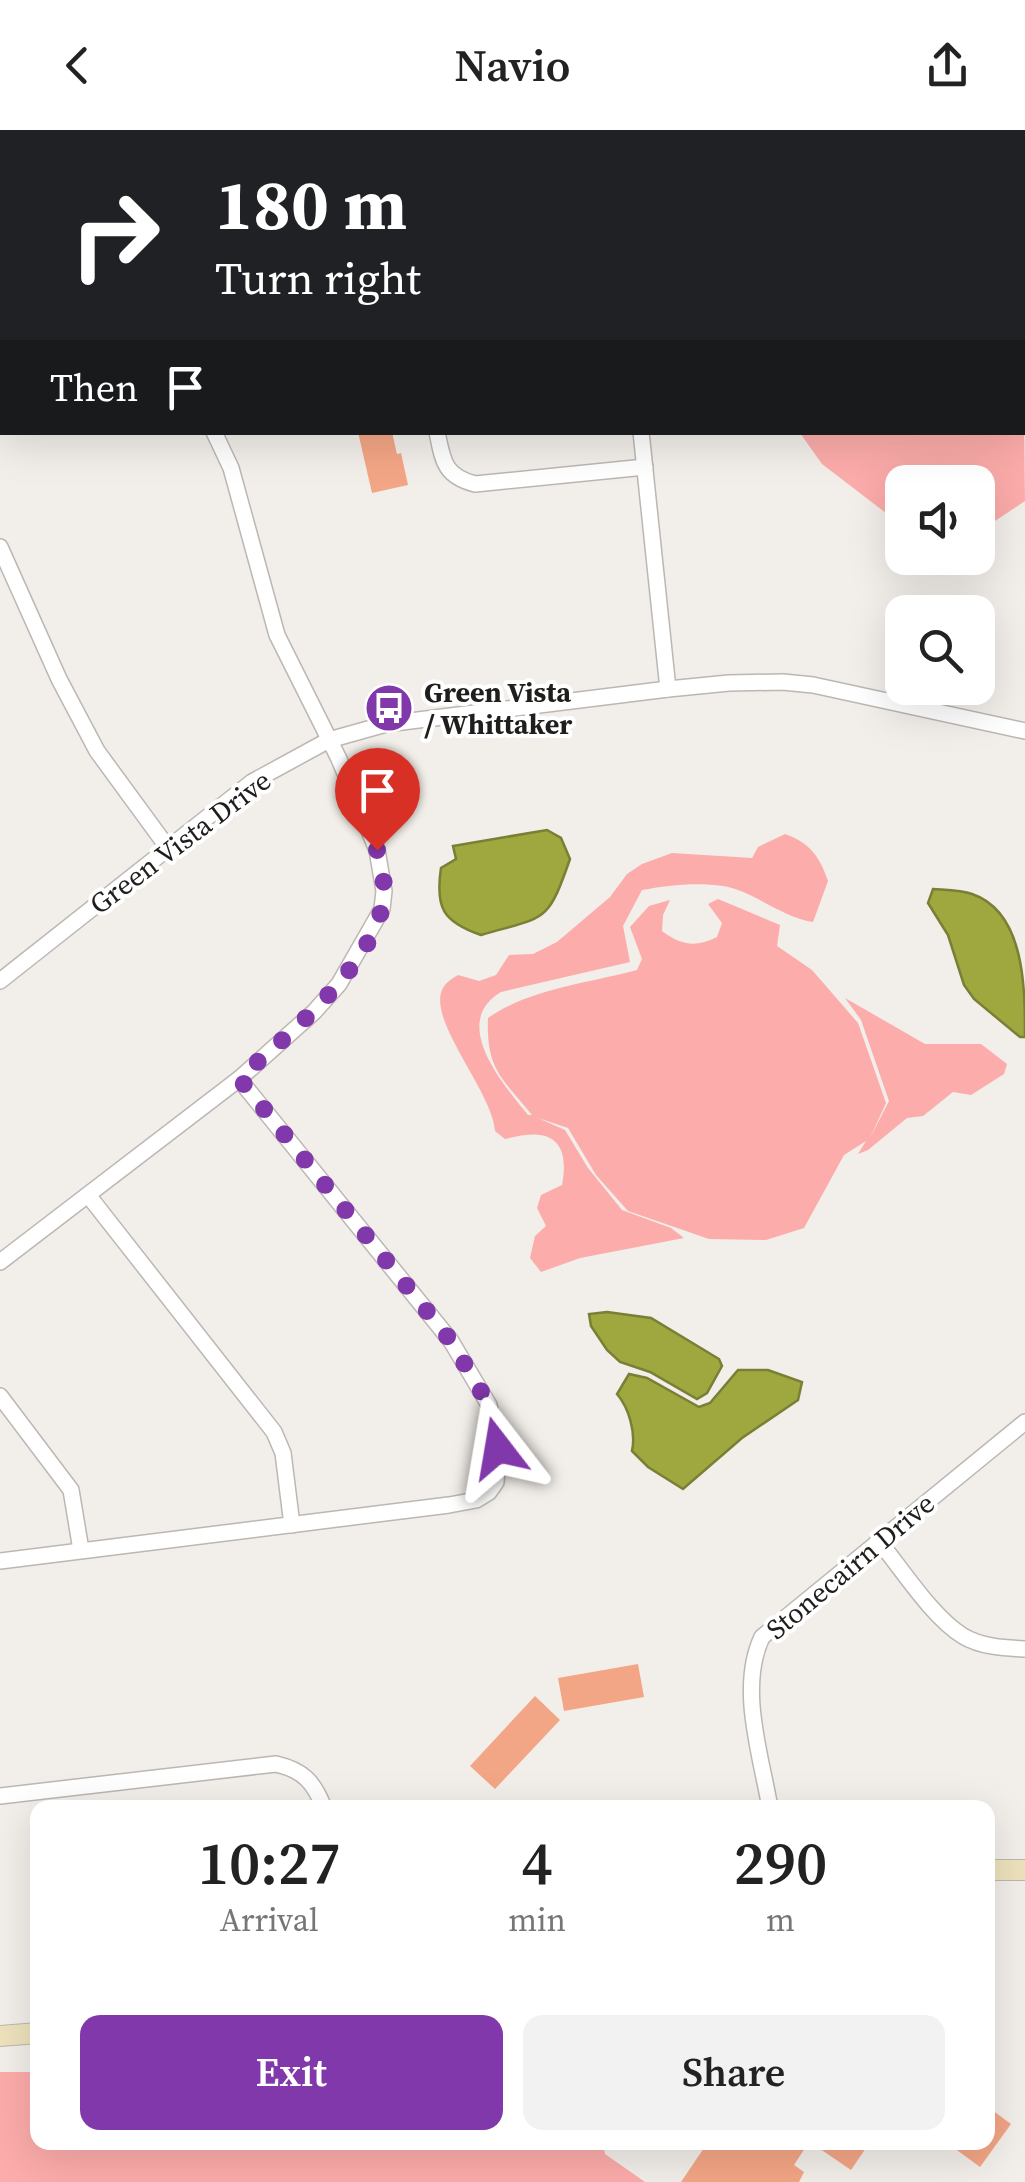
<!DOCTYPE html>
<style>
body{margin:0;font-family:"Source Serif 4",serif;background:#f2f2f2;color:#222;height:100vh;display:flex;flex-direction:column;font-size:38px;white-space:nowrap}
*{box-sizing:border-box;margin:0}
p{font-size:32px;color:#767676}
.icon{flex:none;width:55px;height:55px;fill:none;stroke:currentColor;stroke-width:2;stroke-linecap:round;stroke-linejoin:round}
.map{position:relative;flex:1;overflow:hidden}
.side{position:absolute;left:30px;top:1670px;width:965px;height:350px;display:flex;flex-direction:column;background:#fff;border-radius:20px;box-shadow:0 10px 40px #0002}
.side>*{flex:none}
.banner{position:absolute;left:0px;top:0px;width:1025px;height:305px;box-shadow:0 10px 40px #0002;background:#202124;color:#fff;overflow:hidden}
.tools{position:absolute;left:885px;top:335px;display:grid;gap:20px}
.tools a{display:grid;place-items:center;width:110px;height:110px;border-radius:20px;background:#fff;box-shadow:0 10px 40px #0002;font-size:50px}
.pin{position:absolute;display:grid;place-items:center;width:85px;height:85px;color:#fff;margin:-102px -42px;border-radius:50% 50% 50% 0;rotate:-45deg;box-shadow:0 0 10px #0007}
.pin .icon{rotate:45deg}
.me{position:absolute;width:110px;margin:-55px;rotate:346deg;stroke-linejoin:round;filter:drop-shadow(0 0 8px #0008)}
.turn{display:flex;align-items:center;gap:35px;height:210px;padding:0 50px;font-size:45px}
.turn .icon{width:130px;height:130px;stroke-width:2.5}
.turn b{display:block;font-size:70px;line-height:85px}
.then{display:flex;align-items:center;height:95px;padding:0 50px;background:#0003;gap:20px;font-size:38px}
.eta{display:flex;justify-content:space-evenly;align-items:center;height:170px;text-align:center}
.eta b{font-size:60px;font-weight:600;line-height:70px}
.primary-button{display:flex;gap:20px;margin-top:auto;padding:20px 50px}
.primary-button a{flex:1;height:115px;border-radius:20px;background:#8138aa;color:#fff;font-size:40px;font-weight:600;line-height:115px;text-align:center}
.primary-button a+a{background:#f2f2f2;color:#222}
header{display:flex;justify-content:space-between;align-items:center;height:130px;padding:0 50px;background:#fff;font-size:45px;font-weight:600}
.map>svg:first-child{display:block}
.green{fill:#fcacaa}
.water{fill:#9fa83f;stroke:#797f34;stroke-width:2.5}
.building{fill:#f3a685}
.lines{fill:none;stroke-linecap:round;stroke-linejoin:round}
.street-casing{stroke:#bcb7b3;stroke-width:18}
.secondary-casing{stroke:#bcb7b3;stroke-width:22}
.street{stroke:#fff;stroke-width:15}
.secondary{stroke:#ede2bc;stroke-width:20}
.route{stroke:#8138aa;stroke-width:18;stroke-dasharray:0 32.4}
.labels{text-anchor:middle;stroke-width:8;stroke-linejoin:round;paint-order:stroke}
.poi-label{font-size:28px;font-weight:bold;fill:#1f1e1c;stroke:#fff;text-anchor:start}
.street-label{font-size:28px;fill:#1f1e1c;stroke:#fff}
</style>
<header><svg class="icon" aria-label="back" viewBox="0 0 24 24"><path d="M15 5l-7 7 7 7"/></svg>Navio<svg class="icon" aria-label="share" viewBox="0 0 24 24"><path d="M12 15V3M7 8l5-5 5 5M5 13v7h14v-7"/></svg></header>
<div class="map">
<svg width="1025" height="2052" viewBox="0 0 1025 2052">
<rect width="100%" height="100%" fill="#f2eee9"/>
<!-- green -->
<g class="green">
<polygon points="1023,206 1025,371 989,395 978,394 978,352 902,352 902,393 899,393 822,334 800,303 1022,302"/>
<path d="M785 704C810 713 820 727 828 751L813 792C780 787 754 761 723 756 697 752 667 755 642 760L623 796 630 832 501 862C449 893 504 955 528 985H532C502 948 486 939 488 888 529 859 589 853 637 840L642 829 630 797 649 776 670 770 663 785 662 801C681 815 695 818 717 807L722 793 708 774 718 769 780 795 777 816 812 840 858 893 886 973 870 1008 889 971 861 890 845 868 925 914H981L1007 934 1004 944 971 965 953 962 923 986 907 988 868 1020 858 1024 866 1011 844 1025 804 1098 766 1110 709 1109 628 1081 596 1045 568 998 538 988 565 1000 588 1038 622 1080 671 1098 684 1108 580 1128 541 1142 530 1128 535 1106 546 1096 537 1078 541 1065 562 1055C571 1007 547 997 505 1009L495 1001C493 961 421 884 445 855 448 851 453 848 458 845L479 851 496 845 509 825 533 824 557 812 610 767 627 744 642 734 672 723 752 728 758 717Z"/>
<polygon points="0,1942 37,1942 38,2012 603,2013 605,2024 645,2052 0,2052"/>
</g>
<!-- water -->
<g class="water">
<path d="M547 700 561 708 570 729C547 795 546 786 481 805 443 792 435 778 441 738L456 729 453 716Z"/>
<path d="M933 759C946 760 961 760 972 764 1025 782 1025 858 1025 907H1020L974 869 964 855 948 805 928 773Z"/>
<polygon points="607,1182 651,1188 719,1229 722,1236 707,1263 697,1269 650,1242 620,1232 607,1220 591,1196 589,1184"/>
<path d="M738 1240H768L802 1252 798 1270 742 1308 683 1359 648 1337 632 1321C636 1303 629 1278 617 1264L629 1244 647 1248 699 1277 710 1273Z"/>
</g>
<!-- building -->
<g class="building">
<polygon points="358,302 392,302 397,324 401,323 408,355 372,363"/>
<polygon points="638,1534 644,1567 564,1581 558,1548"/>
<polygon points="535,1566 560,1590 495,1659 470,1636"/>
<polygon points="988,1977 1011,1994 980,2037 946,2012 988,2012"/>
<polygon points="708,2012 809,2012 794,2035 804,2042 799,2052 681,2052"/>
<polygon points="810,2012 870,2012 851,2040"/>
</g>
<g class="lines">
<!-- street casing -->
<g class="street-casing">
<g id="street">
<polyline points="585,0 588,2"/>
<polyline points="881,0 884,2"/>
<polyline points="372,2 375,0"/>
<polyline points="731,2 733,0"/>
<polyline points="1022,99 1025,100"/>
<polyline points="0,273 2,271"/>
<path d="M437 302C443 331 444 346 475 354L645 337"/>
<polyline points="641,302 668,559"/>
<polyline points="0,417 59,549 97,621 168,718"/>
<polyline points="0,851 252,652 329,610 386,594 668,559 729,553 783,552 813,555 1025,601"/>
<polyline points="88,1065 274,1302 283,1323 292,1395"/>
<polyline points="0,1132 239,949 314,882 339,854 382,779 384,761 377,720 339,629 277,505 231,338 214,302"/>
<polyline points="0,1266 71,1360 81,1420"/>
<path d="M878 1410C902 1439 932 1487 963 1506 981 1517 1005 1518 1025 1519"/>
<polyline points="0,1431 449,1375 476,1370 489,1362 496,1352 498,1318 489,1275 451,1211 239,949"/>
<path d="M0 1666 276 1634C303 1640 314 1652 324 1678"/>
<path d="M770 1678C761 1625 738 1558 762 1507L1025 1292"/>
</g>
</g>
<!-- secondary casing -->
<g class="secondary-casing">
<g id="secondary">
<polyline points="40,2 43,0"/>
<polyline points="0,32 2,30"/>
<polyline points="988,1740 1025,1740"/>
<polyline points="0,1906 38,1903"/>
</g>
</g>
<!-- street -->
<use href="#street" class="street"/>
<!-- secondary -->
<use href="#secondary" class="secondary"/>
</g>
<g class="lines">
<!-- route -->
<path class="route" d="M377 720C380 733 384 746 384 759 385 827 286 907 239 948L451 1211 489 1275 498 1318"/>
</g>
<!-- icons -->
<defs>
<g id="bus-disc" transform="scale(2.5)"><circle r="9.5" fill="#8138aa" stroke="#fff"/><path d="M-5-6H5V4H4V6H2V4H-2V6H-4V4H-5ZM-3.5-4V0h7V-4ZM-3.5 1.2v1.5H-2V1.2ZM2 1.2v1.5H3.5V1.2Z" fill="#fff"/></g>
</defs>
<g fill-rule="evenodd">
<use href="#bus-disc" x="389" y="578"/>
</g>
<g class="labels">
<!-- poi labels -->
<g class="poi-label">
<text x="424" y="572">Green Vista<tspan x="424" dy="32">/ Whittaker</tspan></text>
</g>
<!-- street labels -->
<g class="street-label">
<text transform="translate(180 712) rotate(-37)" y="10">Green Vista Drive</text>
<text transform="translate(850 1436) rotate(-40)" y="10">Stonecairn Drive</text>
</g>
</g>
</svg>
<div class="tools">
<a><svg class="icon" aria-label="sound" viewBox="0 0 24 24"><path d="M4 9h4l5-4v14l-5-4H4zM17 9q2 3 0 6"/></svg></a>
<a><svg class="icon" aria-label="search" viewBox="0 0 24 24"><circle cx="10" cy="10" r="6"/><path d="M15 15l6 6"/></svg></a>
</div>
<div class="pin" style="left:377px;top:720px;background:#d93025"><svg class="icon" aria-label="arrive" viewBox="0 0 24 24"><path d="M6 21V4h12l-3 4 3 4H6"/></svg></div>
<svg class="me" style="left:498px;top:1318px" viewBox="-20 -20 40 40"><path d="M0-17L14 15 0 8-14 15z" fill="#8138aa" stroke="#fff" stroke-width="4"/></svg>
<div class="banner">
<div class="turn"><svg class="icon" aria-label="right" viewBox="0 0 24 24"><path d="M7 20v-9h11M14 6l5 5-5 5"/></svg><div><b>180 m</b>Turn right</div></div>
<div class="then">Then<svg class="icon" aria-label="arrive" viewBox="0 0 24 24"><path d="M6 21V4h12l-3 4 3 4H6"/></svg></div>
</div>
<section class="side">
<div class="eta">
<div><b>10:27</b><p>Arrival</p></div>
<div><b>4</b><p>min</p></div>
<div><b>290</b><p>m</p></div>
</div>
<div class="primary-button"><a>Exit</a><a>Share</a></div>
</section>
</div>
